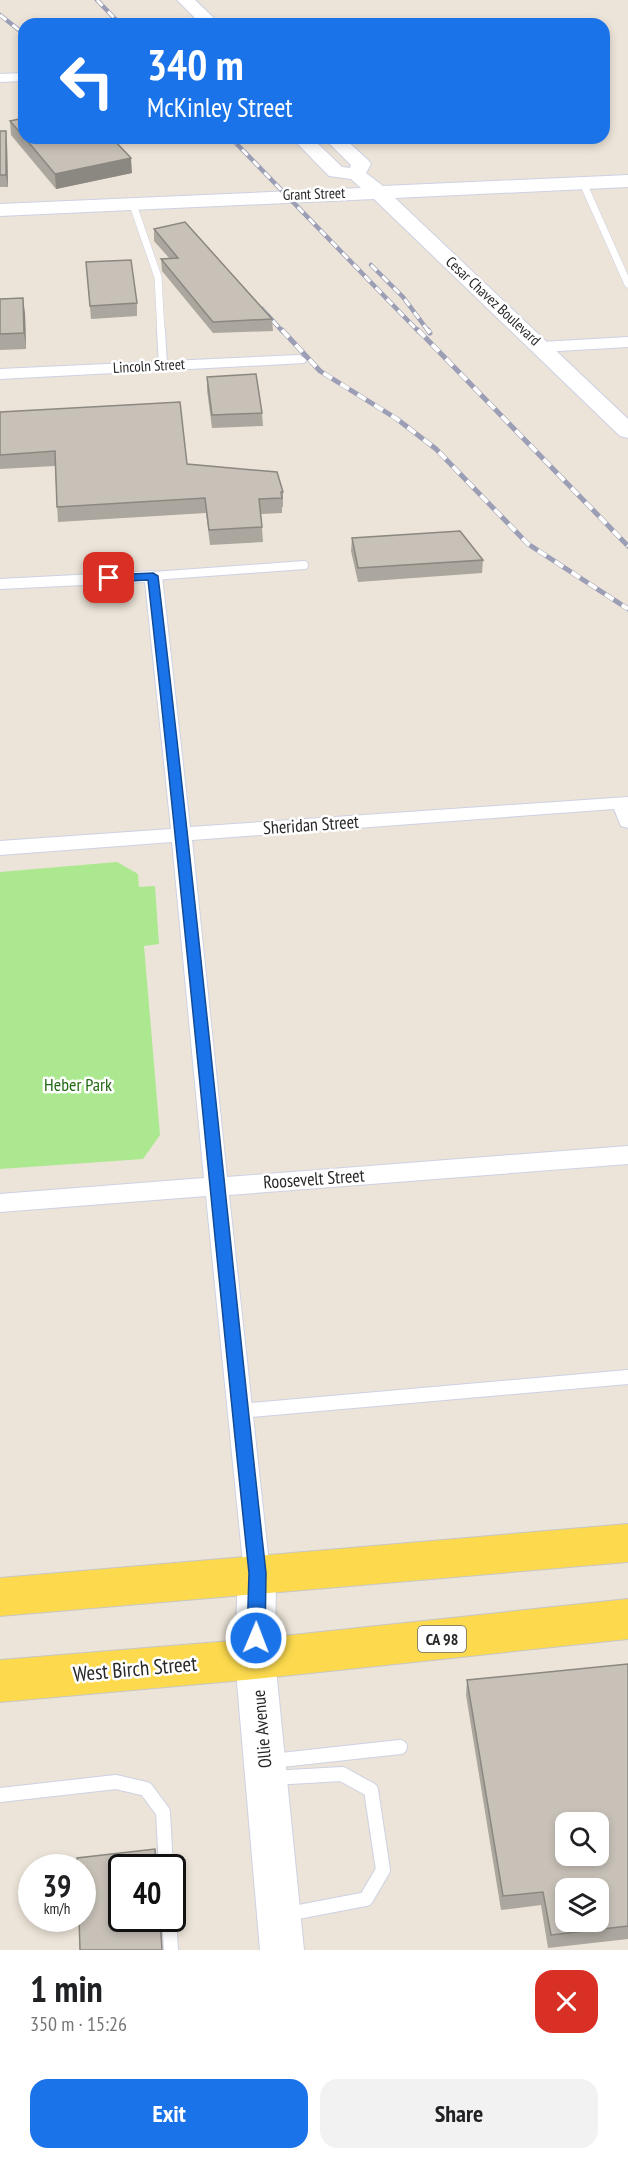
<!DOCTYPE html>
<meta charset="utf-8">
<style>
body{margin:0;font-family:"PT Sans Narrow",sans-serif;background:#f2f2f2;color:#202124;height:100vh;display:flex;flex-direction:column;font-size:22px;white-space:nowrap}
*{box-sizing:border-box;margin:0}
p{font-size:20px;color:#757577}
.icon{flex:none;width:33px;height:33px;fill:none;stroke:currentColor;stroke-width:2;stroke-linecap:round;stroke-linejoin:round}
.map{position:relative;height:1950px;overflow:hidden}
.drawer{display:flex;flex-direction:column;background:#fff;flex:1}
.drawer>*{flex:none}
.top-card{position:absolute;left:18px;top:18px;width:592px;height:126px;border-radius:18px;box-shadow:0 3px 9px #0003;background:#1a73e8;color:#fff;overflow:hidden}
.buttons{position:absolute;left:555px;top:1812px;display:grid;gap:12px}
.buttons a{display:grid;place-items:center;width:54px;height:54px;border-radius:12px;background:#fff;box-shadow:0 3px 9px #0003;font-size:30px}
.speed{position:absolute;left:18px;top:1854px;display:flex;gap:12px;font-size:30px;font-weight:700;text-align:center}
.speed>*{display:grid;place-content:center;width:78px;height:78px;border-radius:50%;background:#fff;box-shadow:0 3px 9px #0003;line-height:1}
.speed small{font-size:15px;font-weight:400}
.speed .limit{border:3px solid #111;border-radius:9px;background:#fff;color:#111}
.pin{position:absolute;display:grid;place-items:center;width:51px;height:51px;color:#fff;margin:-26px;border-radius:12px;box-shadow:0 3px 9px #0006}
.me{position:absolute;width:66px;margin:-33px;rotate:1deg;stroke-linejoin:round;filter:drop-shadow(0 0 4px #0008)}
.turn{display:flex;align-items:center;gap:21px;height:126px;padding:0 30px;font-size:27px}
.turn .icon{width:78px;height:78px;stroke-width:2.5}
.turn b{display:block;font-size:42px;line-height:51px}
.round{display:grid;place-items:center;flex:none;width:63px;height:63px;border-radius:18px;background:#f2f2f2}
.overview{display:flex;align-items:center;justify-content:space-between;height:102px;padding:0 30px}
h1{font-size:36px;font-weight:600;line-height:45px}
.primary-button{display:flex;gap:12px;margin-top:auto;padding:12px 30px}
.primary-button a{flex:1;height:69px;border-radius:18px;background:#1a73e8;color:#fff;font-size:24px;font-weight:600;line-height:69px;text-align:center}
.primary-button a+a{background:#f2f2f2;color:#202124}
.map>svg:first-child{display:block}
.green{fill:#abe88f}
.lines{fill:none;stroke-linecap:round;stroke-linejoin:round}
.lane-far2-casing{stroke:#ced1e3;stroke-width:8}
.lane-far1-casing{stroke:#ced1e3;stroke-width:10}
.lane-casing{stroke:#ced1e3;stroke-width:16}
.street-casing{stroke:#ced1e3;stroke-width:2}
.secondary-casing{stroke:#ced1e3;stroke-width:2}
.primary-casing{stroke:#c7c7c7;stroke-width:2}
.lane-far2{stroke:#fff;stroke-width:7}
.lane-far1{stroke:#fff;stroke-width:8}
.lane{stroke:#fff;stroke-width:14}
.street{fill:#fff;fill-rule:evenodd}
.secondary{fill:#fff;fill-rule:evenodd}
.primary{fill:#fcd94d;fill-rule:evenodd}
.rail-far1-casing{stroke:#9b9eb5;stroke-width:4.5}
.rail-casing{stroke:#9b9eb5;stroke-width:5}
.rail-far1{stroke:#fff;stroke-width:3;stroke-dasharray:8;stroke-linecap:butt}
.rail{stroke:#fff;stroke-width:4;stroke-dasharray:10;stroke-linecap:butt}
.wall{fill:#aba69e}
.shaded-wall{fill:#8b8781}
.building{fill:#c7c1b8;stroke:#8b8781;stroke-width:1.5;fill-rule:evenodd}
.route{fill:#1a73e8;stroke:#114b97;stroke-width:1.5}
.labels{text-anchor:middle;stroke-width:5;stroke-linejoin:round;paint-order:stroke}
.far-street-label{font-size:15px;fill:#282828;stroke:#fff}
.shield{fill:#fff;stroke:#686868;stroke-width:1.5}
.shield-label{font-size:16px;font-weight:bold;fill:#282828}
.street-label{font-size:18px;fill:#282828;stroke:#fff}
.park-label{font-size:18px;fill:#226a13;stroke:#fff}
.near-street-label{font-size:21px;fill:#282828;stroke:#fff}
</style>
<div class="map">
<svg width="628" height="1950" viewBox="0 0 628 1950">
<rect width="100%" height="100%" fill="#ece4d8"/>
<!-- green -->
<polygon class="green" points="117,862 138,874 139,887 155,886 159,944 144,946 160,1135 143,1159 0,1169 0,872"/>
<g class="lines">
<!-- lane-far2 casing -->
<g class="lane-far2-casing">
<g id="lane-far2">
<polyline points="583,183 628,284"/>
<polyline points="132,202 158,277 161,332"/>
</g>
</g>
<!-- lane-far1 casing -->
<g class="lane-far1-casing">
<g id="lane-far1">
<polyline points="161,330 163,365"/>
<polyline points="153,576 304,565"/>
</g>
</g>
<!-- lane casing -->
<g class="lane-casing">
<g id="lane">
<polyline points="240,1411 628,1377"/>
<polyline points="272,1761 400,1747"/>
<polyline points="272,1778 342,1774 371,1790 383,1870 366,1899 288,1914"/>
<polyline points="0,1795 116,1782 146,1789 163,1812 166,1868"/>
<polyline points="169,1918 171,1950"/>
</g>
</g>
<!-- street casing -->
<g class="street-casing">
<g id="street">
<polygon points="24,73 24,81 0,82 0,74"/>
<polygon points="628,337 628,347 541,352 533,347 541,342"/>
<polygon points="299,355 307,360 304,363 0,379 0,369"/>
<polygon points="153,571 162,576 190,827 628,797 628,828 621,826 614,809 192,840 227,1177 628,1146 628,1164 229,1195 270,1573 266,1582 257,1585 248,1582 244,1573 206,1196 0,1212 0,1194 204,1178 172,842 0,855 0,841 171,829 145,582 0,589 0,579"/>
</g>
</g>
<!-- secondary casing -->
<g class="secondary-casing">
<g id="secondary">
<polygon points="177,0 195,0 220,24 201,24"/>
<polygon points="292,138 312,138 342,167 350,168 351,165 324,138 344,138 368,160 371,164 366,173 383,186 628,175 628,187 395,198 628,419 628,438 620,436 374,199 0,216 0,204 361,188 351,179 329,176"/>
<polygon points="257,1556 270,1561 276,1573 275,1659 304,1950 260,1950 235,1659 238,1573 244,1561"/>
</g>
</g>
<!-- primary casing -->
<g class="primary-casing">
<g id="primary">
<polygon points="628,1524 628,1562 0,1616 0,1578"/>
<polygon points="628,1599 628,1639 255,1679 0,1702 0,1660 255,1639"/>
</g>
</g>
<!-- lane-far2 -->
<use href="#lane-far2" class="lane-far2"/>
<!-- lane-far1 -->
<use href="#lane-far1" class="lane-far1"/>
<!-- lane -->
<use href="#lane" class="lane"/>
<!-- street -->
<use href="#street" class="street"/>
<!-- secondary -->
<use href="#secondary" class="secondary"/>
<!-- primary -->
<use href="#primary" class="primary"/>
<!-- rail-far1 casing -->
<g class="rail-far1-casing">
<g id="rail-far1">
<polyline points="97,0 120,24"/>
<polyline points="0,15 24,34"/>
<polyline points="231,138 419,332"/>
<polyline points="371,265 403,297 429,332"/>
<polyline points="262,309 283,332"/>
</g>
</g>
<!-- rail casing -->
<g class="rail-casing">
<g id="rail">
<polyline points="282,330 320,371 397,419 436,449 528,544 628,609"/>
<polyline points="418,330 628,546"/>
<polyline points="428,330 430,333"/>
</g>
</g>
<!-- rail-far1 -->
<use href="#rail-far1" class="rail-far1"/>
<!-- rail -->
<use href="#rail" class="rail"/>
</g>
<!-- wall -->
<g class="wall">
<polygon points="10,121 132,173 56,189 11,135"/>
<polygon points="0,131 7,143 8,187 0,187"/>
<polygon points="154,229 272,319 273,331 213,333 162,271 161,259 170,259 154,241"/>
<polygon points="86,262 137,303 137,316 91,319"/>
<polygon points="0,299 25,313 26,349 0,350"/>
<polygon points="207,377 262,413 263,426 212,428 207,390"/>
<polygon points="0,412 187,464 283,492 283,507 282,507 282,513 261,514 263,542 210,545 206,513 58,522 55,466 0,469"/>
<polygon points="352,538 483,560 482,573 358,582 351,551"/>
<polygon points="628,1664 628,1939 548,1948 541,1905 501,1910 466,1695 467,1680"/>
</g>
<!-- shaded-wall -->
<g class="shaded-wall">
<polygon points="6,131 7,143 8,187 6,175"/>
<polygon points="131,158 132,173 56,189 55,174"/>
<polygon points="23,298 25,313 26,349 24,333"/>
</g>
<!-- building -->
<g class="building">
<polygon points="24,118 24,137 10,121"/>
<rect x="0" y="131" width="6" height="44"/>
<polygon points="25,138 112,138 131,158 55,174"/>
<polygon points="185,222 272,319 213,322 161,259 178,258 154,229"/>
<polygon points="131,260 137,303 90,306 86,262"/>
<polygon points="23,298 24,333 0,334 0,299"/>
<polygon points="256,374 262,413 212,415 207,377"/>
<polygon points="180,402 187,464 277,472 283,492 281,492 282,498 259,499 262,527 209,530 205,498 57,507 55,451 0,455 0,412"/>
<polygon points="460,531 483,560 358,568 352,538"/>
<path d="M628 1664V1926L551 1935 543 1892 503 1896 467 1680ZM566 1822H598V1856H566ZM566 1888H598V1922H566Z"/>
<polygon points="155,1849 156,1868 122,1868 122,1918 160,1918 162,1950 80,1950 79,1918 82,1918 82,1868 77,1868 77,1858"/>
</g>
<!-- route -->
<path class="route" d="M153 573 158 576C198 908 229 1241 266 1573L265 1638 262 1644 256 1646 250 1644 247 1638 249 1573C214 1242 185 910 148 580L109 582 103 578 109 575Z"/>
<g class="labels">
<!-- far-street labels -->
<g class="far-street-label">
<text transform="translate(314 194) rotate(-2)" y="5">Grant Street</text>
<text transform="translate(493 301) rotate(43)" y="5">Cesar Chavez Boulevard</text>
<text transform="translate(149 366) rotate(-3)" y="5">Lincoln Street</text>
</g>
<!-- shield labels -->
<rect class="shield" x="418" y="1626" width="48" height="26" rx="4.5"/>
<g class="shield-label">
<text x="442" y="1645">CA 98</text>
</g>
<!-- street labels -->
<g class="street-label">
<text transform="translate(311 825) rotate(-4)" y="6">Sheridan Street</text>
<text transform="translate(314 1179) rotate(-4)" y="6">Roosevelt Street</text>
<text transform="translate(262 1729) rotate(-95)" y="6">Ollie Avenue</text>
</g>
<!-- park labels -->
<g class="park-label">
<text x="78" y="1091">Heber Park</text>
</g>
<!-- near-street labels -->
<g class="near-street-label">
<text transform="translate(135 1669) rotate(-5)" y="7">West Birch Street</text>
</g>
</g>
</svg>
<div class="buttons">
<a><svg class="icon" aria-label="search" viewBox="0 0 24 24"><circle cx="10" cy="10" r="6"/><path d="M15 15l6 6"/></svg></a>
<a><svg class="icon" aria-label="layers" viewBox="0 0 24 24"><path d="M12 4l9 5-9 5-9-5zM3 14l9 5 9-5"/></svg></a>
</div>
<div class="speed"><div>39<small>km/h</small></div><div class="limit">40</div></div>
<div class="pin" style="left:109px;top:578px;background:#d93025"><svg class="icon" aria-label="arrive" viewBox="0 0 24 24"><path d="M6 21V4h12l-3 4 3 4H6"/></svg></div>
<svg class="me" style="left:256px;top:1638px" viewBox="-20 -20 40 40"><circle r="17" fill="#1a73e8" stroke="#fff" stroke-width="3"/><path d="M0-11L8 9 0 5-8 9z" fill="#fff"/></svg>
<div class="top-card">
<div class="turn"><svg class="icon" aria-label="left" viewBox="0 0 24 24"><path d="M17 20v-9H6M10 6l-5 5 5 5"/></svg><div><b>340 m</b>McKinley Street</div></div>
</div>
</div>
<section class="drawer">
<div class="overview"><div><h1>1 min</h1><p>350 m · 15:26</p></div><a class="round" style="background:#d93025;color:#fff"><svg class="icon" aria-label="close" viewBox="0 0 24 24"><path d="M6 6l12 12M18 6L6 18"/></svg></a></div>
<div class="primary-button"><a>Exit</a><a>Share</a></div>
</section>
